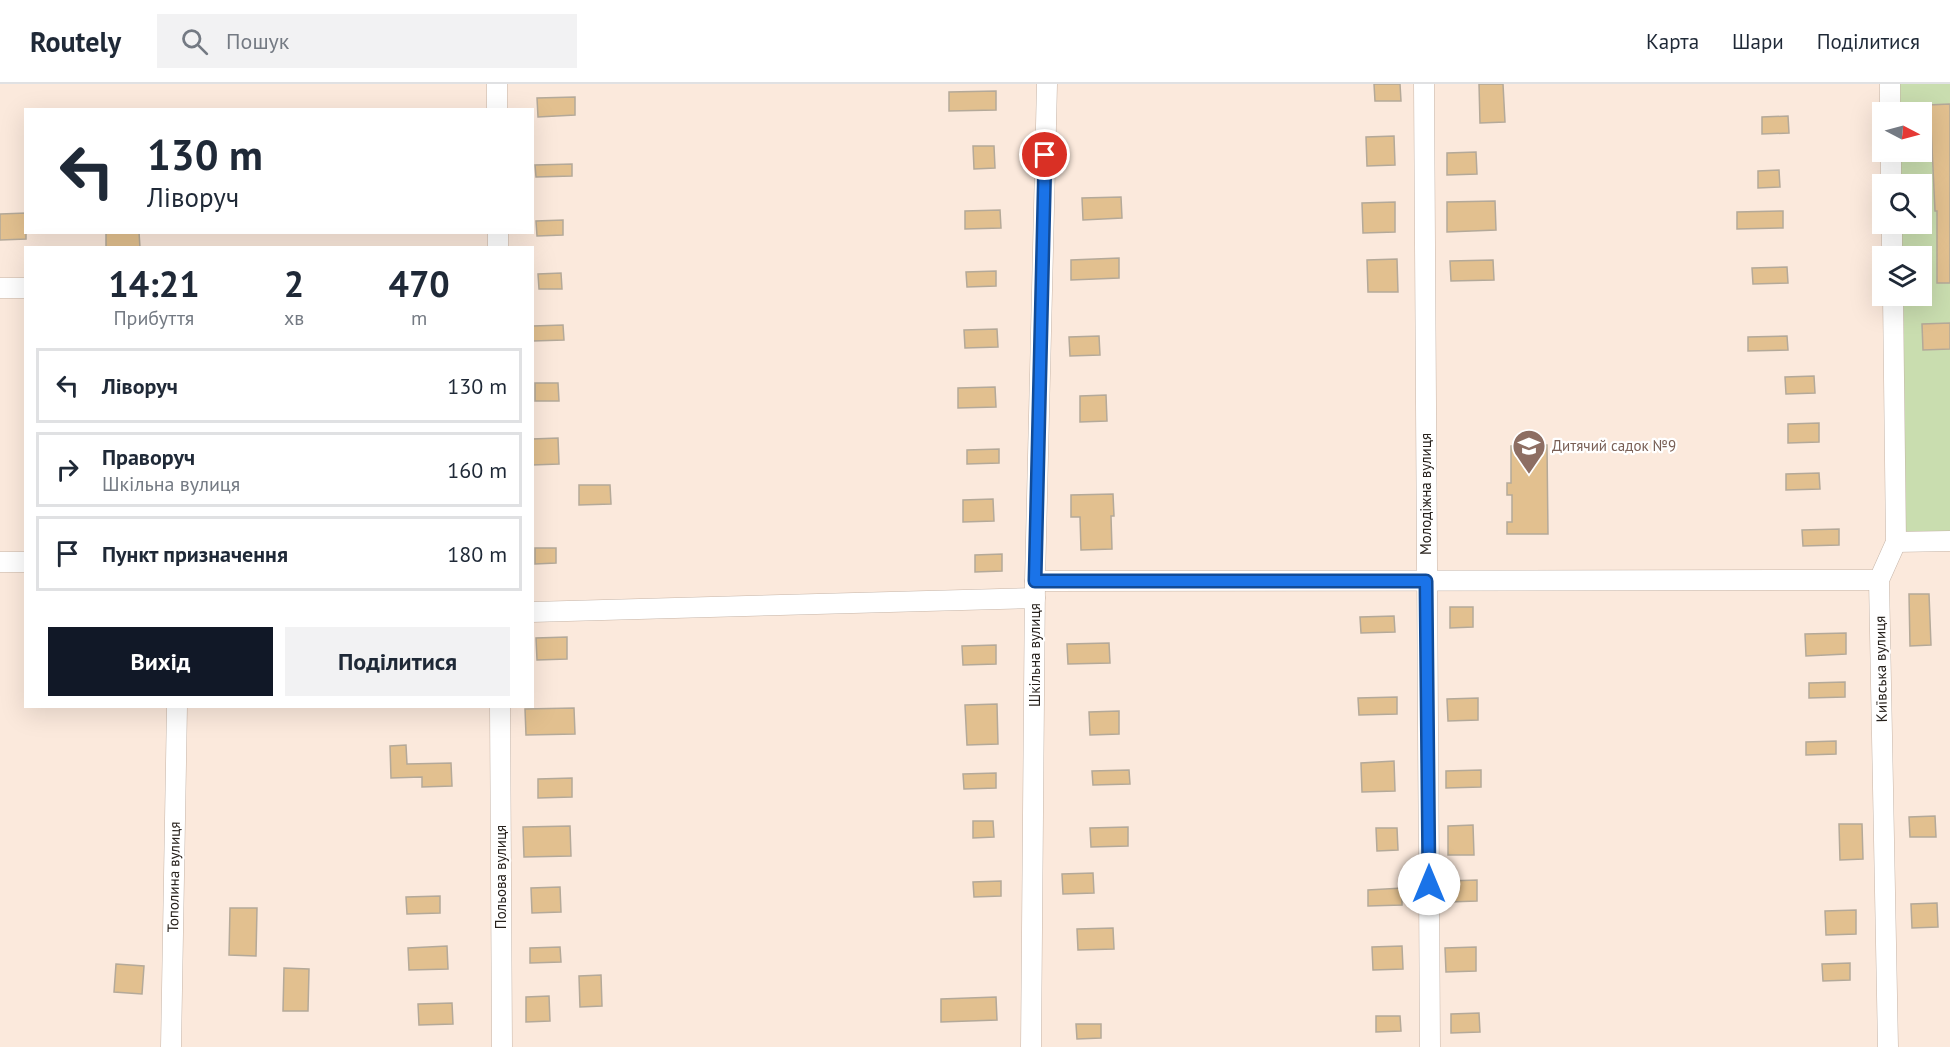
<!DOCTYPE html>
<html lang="uk">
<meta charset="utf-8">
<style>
body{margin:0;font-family:"PT Sans",sans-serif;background:#f2f2f3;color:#1f2937;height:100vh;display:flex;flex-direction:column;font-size:22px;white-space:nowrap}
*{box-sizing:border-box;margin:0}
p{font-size:20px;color:#747a83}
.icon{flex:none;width:33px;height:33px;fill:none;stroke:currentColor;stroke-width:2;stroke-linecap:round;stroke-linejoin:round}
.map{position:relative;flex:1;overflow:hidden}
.side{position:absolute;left:24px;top:162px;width:510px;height:462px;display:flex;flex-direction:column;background:#fff;border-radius:0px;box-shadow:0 6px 24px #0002}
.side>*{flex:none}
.top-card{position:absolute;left:24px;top:24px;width:510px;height:126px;border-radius:0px;box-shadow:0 6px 24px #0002;background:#fff;color:#1f2937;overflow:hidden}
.needle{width:39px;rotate:96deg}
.controls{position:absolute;left:1872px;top:18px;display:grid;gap:12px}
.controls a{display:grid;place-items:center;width:60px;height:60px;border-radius:0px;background:#fff;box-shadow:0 6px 24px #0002;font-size:30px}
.pin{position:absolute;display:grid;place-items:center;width:51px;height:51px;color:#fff;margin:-26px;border:3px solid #fff;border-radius:50%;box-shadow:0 2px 6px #0007}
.me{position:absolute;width:66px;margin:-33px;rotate:0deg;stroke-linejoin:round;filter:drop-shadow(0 0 4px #0008)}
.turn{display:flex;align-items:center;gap:21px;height:126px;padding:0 24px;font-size:27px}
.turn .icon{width:78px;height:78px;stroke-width:2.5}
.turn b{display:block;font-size:42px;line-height:51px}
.eta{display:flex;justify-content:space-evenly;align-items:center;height:102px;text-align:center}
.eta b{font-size:36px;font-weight:700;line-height:42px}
.cta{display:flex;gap:12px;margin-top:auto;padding:12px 24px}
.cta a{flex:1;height:69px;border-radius:0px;background:#111827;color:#fff;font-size:24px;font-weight:700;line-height:69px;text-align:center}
.cta a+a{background:#f2f2f3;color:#1f2937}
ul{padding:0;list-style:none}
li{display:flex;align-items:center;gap:18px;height:75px;margin:0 12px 9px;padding:0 12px;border:3px solid #e0e1e3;border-radius:0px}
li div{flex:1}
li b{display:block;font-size:22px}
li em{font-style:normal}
header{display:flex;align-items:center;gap:36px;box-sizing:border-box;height:84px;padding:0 30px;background:#fff;border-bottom:2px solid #e0e1e3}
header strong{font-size:28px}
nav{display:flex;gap:33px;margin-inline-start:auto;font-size:21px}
.search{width:420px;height:54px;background:#f2f2f3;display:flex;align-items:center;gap:15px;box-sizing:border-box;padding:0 21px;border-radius:0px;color:#747a83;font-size:22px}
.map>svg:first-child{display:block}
.green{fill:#c9ddaf}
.building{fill:#e2c08f;stroke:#b4a999;stroke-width:1.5}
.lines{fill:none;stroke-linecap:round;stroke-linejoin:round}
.minor-casing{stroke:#c6b5a8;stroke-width:21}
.minor{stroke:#fff;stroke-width:20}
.route-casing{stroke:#114b97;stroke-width:15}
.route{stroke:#1a73e8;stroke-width:10}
.labels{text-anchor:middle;stroke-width:4.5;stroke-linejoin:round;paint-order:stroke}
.education-label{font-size:15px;fill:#785e54;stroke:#fff;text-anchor:start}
.street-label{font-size:15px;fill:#26201b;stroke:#fff}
</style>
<header>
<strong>Routely</strong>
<div class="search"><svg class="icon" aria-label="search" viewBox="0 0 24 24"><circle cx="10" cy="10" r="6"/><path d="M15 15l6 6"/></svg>Пошук</div>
<nav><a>Карта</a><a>Шари</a><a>Поділитися</a></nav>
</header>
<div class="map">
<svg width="1950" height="963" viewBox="0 0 1950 963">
<rect width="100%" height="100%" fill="#fbe9dc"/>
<!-- green -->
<polygon class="green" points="1890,0 1950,0 1950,457 1896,458 1893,212 1922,212 1922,172 1892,172 1892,140 1922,140 1922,100 1891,100 1891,68 1922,68 1922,28 1890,28"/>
<!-- building -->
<g class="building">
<polygon points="1374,0 1400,0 1401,17 1375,17"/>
<polygon points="1479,0 1503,0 1505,38 1480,39"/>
<polygon points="996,7 996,26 949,27 949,8"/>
<polygon points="575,13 575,31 538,33 537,14"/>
<polygon points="1950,20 1950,199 1937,199 1937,127 1935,127 1931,42 1929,42 1928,21"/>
<polygon points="1788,32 1789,49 1762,50 1762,33"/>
<polygon points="1394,52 1395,81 1367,82 1366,53"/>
<polygon points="973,62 994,62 995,84 974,85"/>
<polygon points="1476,68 1477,90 1447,91 1447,69"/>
<polygon points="572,80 572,92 536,93 535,81"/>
<polygon points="1779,86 1780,103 1758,104 1758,87"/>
<polygon points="1121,113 1122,134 1083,136 1082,114"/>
<polygon points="1495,117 1496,146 1447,148 1447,118"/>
<polygon points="1395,118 1395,148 1363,149 1362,119"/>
<polygon points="1000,126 1001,144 965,145 965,127"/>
<polygon points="1783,127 1783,144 1737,145 1737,128"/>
<polygon points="26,129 26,155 0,156 0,130"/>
<polygon points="563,136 563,151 537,152 536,137"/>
<polygon points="106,148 139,148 140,164 106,164"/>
<polygon points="1119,174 1119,194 1071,196 1071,176"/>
<polygon points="1397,175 1398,208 1368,208 1367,176"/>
<polygon points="1493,176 1494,196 1451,197 1450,177"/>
<polygon points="1787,183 1788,199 1753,200 1752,184"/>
<polygon points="996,187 996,202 967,203 966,188"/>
<polygon points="561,189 562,205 539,205 538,190"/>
<polygon points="1950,239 1950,265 1923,266 1922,240"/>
<polygon points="563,241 564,256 533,257 533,242"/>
<polygon points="997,245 998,263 965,264 964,246"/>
<polygon points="1099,252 1100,271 1070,272 1069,253"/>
<polygon points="1787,252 1788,266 1748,267 1748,253"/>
<polygon points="1814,292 1815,309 1786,310 1785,293"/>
<polygon points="535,299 558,299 559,317 535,317"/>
<polygon points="995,303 996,323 958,324 958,304"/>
<polygon points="1106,311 1107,337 1080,338 1080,312"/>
<polygon points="1819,339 1819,358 1788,359 1788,340"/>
<polygon points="558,354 559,380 532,381 532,355"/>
<polygon points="1547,361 1548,450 1507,450 1507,438 1512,438 1512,411 1507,411 1507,399 1511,399 1511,362"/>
<polygon points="999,365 999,379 967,380 967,366"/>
<polygon points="1819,389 1820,405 1786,406 1786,390"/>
<polygon points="579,401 610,401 611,420 579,421"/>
<polygon points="1113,410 1114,432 1111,432 1112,465 1081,466 1080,433 1071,433 1071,411"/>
<polygon points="993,415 994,437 963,438 963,416"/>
<polygon points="1839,445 1839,461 1803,462 1802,446"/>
<polygon points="535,464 556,464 556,479 535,480"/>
<polygon points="1002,470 1002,487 975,488 975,471"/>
<polygon points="1909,510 1929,510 1931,561 1910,562"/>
<polygon points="1450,523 1473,523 1473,543 1450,544"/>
<polygon points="1394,532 1395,548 1361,549 1360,533"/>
<polygon points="1846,549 1846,570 1806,572 1805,550"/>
<polygon points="567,553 567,575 537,576 536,554"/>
<polygon points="1109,559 1110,579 1068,580 1067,560"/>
<polygon points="996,561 996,580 963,581 962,562"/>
<polygon points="1845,598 1845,613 1809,614 1809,599"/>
<polygon points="1397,613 1397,630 1359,631 1358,614"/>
<polygon points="1478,614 1478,636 1448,637 1447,615"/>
<polygon points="997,620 998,660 967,661 965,621"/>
<polygon points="574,624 575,650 526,651 525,625"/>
<polygon points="1119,627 1119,650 1090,651 1089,628"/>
<polygon points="1836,657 1836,670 1806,671 1806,658"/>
<polygon points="406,661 407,680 451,679 452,702 422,703 422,693 391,694 390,662"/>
<polygon points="1394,677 1395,707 1362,708 1361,679"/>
<polygon points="1129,686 1130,700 1093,701 1092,687"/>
<polygon points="1481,686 1481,703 1446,704 1446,687"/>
<polygon points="996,689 996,704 964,705 963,690"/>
<polygon points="572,694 572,713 538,714 538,695"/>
<polygon points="1935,732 1936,753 1910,753 1909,733"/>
<polygon points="973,737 993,737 994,753 973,754"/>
<polygon points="1839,740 1862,740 1863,775 1840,776"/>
<polygon points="1473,741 1474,771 1448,771 1448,742"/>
<polygon points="570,742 571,772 524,773 523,743"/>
<polygon points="1128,743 1128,762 1091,763 1090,744"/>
<polygon points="1376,744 1397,744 1398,766 1377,767"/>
<polygon points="1093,789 1094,809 1063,810 1062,790"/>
<polygon points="1477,796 1477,817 1449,818 1448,797"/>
<polygon points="1001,797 1001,812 974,813 973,798"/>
<polygon points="560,803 561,828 532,829 531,804"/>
<polygon points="1402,804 1402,821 1368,822 1368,806"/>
<polygon points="440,812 440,829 407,830 406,813"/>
<polygon points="1937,819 1938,843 1912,844 1911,820"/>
<polygon points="230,824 257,824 256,872 229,871"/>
<polygon points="1856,826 1856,850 1826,851 1825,827"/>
<polygon points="1113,844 1114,865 1078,866 1077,845"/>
<polygon points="447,862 448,885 409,886 408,864"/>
<polygon points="1402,862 1403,885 1373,886 1372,863"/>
<polygon points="560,863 561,878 530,879 530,864"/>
<polygon points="1476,863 1476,887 1446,888 1445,864"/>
<polygon points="1850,879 1850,896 1823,897 1822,880"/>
<polygon points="116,880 144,882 142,910 114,908"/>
<polygon points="284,884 309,885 308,927 283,927"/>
<polygon points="601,891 602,922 580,923 579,892"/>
<polygon points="549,912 550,937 526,938 526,913"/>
<polygon points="996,913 997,936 941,938 941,915"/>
<polygon points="452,919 453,940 419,941 418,920"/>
<polygon points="1479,929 1480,948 1451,949 1451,930"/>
<polygon points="1376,932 1400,932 1401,947 1376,948"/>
<polygon points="1076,940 1101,940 1101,954 1077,955"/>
</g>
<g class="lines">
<!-- minor casing -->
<g class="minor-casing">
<g id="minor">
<polyline points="497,0 497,26"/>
<polyline points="1424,0 1430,963"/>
<polyline points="1890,0 1890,28"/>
<polyline points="1891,68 1891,100"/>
<polyline points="1892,140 1892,172"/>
<polyline points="498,148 498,164"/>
<polyline points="0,204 26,204"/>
<polyline points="1896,458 1950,457"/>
<polyline points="0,478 26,478"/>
<polyline points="1035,497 1879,496"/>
<polyline points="532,528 1035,514"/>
<polyline points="500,622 502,963"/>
<polyline points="171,963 177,622"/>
<polyline points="1031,963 1035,497 1047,0"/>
<polyline points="1888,963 1879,496 1896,458 1893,212"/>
</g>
</g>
<!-- minor -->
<use href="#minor" class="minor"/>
</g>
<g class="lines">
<!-- route casing -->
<g class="route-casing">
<polyline id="route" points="1045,71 1035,497 1426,497 1429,800"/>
</g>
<!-- route -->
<use href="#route" class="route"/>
</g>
<!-- icons -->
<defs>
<g id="school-pin" transform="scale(1.725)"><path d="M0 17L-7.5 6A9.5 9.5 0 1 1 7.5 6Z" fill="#8d6e63" stroke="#fff"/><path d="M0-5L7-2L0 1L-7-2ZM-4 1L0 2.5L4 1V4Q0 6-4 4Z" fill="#fff"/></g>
</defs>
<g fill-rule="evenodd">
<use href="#school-pin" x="1529" y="362"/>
</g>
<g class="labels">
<!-- education labels -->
<g class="education-label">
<text x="1552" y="367">Дитячий садок №9</text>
</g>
<!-- street labels -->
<g class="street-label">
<text transform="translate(1426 410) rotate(-90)" y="5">Молодіжна вулиця</text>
<text transform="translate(1035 571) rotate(-90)" y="5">Шкільна вулиця</text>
<text transform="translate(1881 585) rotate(-91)" y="5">Київська вулиця</text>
<text transform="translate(174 793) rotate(-89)" y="5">Тополина вулиця</text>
<text transform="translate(501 793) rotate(-90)" y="5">Польова вулиця</text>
</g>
</g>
</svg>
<div class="controls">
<a><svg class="needle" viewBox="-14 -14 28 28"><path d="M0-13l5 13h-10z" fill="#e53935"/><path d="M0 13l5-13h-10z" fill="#747a83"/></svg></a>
<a><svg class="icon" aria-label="search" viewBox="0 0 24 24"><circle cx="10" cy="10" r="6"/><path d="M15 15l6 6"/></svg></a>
<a><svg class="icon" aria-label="layers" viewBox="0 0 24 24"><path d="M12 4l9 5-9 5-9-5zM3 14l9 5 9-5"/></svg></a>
</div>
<div class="pin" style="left:1045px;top:71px;background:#d93025"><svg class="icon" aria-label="arrive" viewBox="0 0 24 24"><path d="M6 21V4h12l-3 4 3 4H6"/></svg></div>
<svg class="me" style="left:1429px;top:800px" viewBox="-20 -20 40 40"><circle r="19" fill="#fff"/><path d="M0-13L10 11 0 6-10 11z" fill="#1a73e8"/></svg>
<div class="top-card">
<div class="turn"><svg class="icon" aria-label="left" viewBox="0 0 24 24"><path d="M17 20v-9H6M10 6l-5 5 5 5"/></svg><div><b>130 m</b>Ліворуч</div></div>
</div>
<section class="side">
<div class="eta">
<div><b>14:21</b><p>Прибуття</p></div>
<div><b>2</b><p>хв</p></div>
<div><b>470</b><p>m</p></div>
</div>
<ul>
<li><svg class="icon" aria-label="left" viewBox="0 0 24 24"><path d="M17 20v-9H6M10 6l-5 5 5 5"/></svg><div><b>Ліворуч</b></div><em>130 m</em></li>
<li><svg class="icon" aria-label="right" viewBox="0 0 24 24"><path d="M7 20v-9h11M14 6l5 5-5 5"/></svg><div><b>Праворуч</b><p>Шкільна вулиця</p></div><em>160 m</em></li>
<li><svg class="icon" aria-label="arrive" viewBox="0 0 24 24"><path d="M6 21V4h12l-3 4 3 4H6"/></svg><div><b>Пункт призначення</b></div><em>180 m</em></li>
</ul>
<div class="cta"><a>Вихід</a><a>Поділитися</a></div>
</section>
</div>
